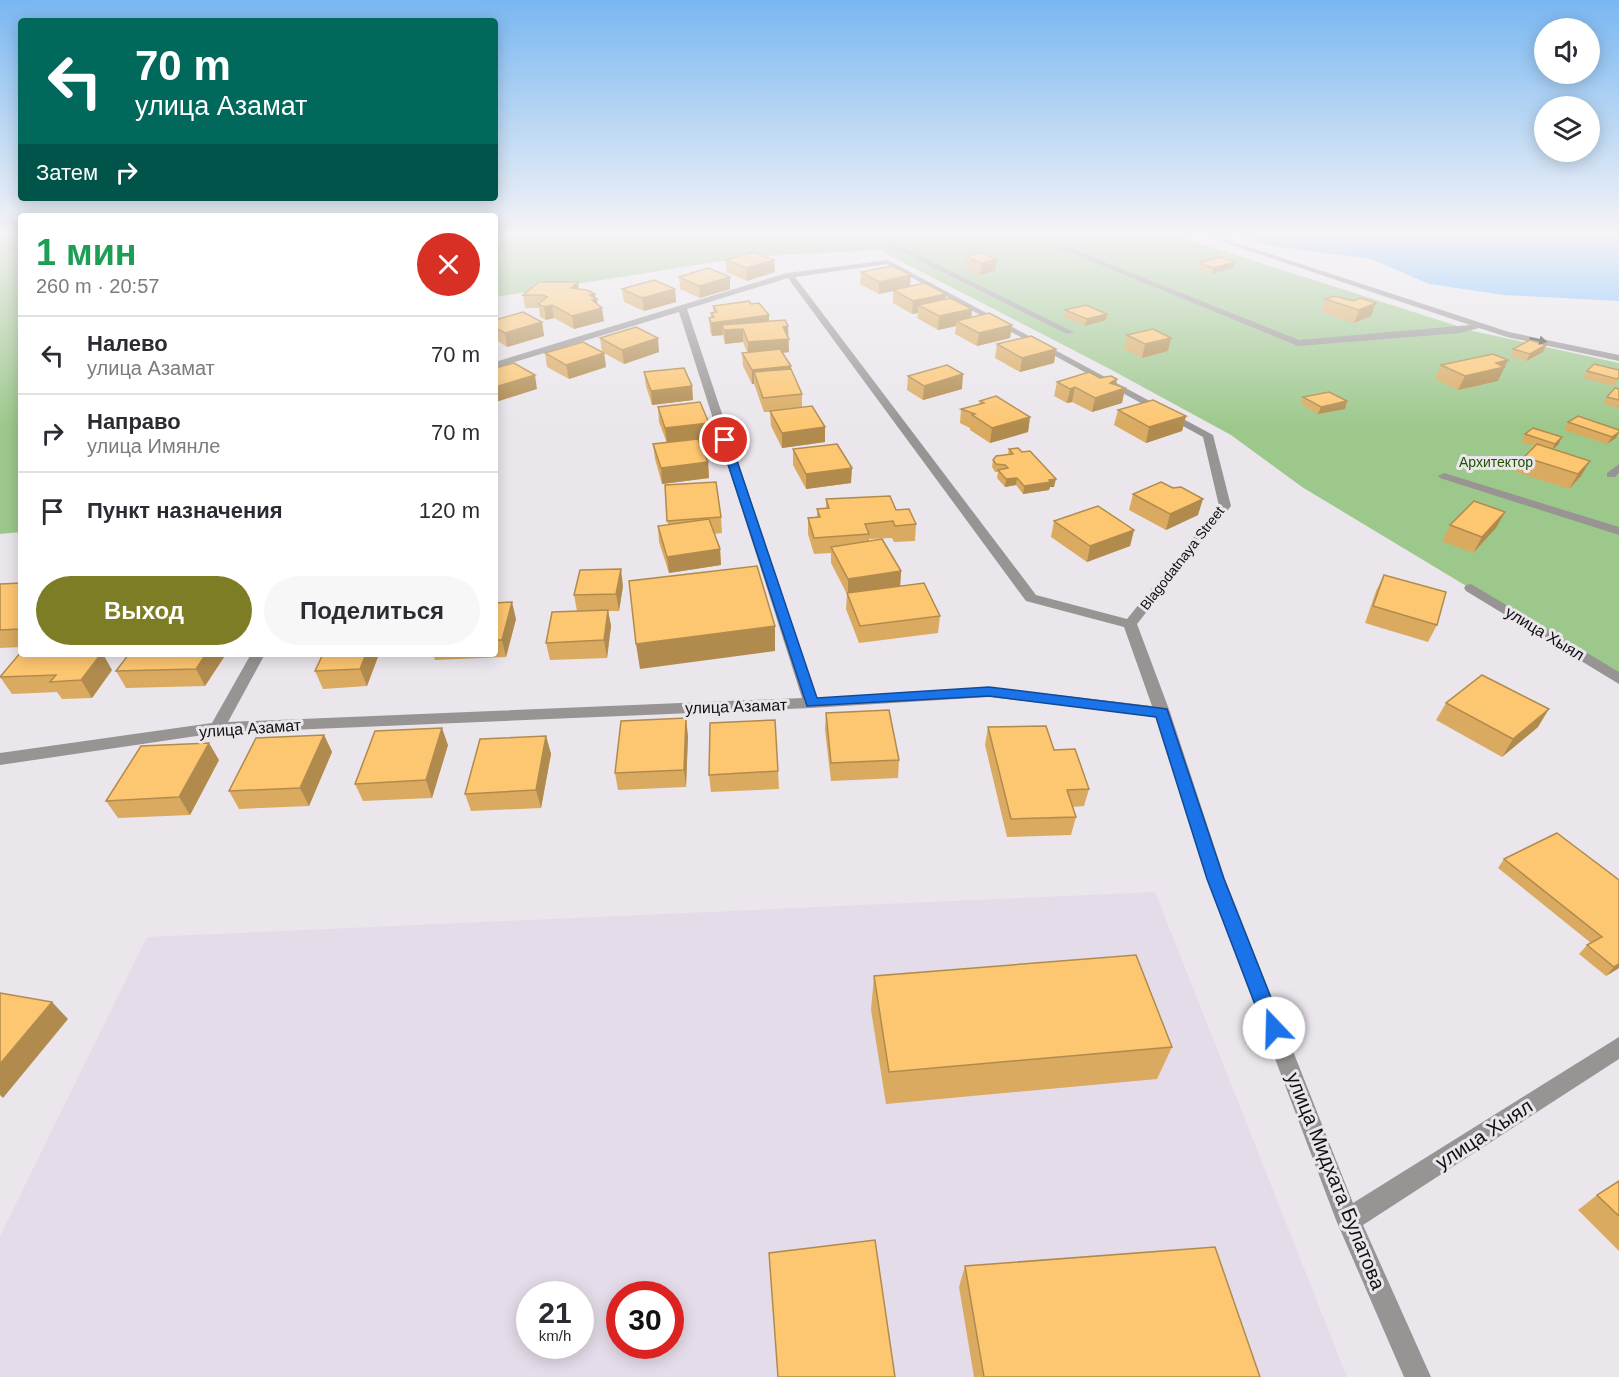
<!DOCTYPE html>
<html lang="ru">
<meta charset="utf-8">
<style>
body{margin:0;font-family:Arial,sans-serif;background:#f7f7f7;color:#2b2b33;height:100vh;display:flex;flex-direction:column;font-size:22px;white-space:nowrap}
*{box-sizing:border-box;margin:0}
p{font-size:20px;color:#7c7c81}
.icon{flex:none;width:33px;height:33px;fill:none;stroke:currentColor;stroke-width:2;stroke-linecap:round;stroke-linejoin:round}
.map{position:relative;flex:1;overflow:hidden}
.drawer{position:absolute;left:18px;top:213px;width:480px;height:444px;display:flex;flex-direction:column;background:#fff;border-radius:6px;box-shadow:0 3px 15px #0003}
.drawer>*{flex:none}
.top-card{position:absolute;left:18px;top:18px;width:480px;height:183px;border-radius:6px;box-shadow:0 3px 15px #0003;background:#00695c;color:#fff;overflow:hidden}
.buttons{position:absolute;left:1534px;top:18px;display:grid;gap:12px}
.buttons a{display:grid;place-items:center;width:66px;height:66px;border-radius:50%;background:#fff;box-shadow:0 3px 15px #0003;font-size:30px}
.speed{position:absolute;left:516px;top:1281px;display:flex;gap:12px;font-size:30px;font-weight:700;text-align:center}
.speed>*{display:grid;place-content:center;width:78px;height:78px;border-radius:50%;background:#fff;box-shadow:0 3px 15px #0003;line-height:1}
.speed small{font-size:15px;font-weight:400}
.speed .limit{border:9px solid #d22;background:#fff;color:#111}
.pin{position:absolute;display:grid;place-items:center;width:51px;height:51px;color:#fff;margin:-26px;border:3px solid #fff;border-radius:50%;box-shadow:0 2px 6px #0007}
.me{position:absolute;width:66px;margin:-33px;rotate:339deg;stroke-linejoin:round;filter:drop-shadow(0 0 4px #0008)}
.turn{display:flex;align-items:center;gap:21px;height:126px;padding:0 18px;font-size:27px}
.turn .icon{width:78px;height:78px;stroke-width:2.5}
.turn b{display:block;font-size:42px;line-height:51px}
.then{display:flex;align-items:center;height:57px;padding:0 18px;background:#0003;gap:12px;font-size:22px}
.round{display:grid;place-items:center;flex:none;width:63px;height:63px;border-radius:32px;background:#f7f7f7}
.head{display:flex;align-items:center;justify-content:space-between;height:102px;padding:0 18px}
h1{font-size:36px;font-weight:600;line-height:45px;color:#1e9e55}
.primary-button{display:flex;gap:12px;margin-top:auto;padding:12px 18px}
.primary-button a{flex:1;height:69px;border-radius:36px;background:#7d7d25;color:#fff;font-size:24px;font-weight:600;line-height:69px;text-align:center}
.primary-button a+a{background:#f7f7f7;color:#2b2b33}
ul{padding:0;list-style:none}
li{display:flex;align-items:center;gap:18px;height:78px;padding:0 18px;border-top:2px solid #e1e1e2}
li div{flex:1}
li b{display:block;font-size:22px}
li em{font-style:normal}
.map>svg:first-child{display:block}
.built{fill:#e5dce9;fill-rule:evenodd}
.green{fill:#9dc88c}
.water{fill:#73bcff}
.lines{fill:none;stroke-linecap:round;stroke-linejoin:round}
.minor{fill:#989494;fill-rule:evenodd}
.wall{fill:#daaa60}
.shaded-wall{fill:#b18b4e}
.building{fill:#fdc670;stroke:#b18b4e;stroke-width:1.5}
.oneway{fill:#4e4b4c}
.route{fill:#1a73e8;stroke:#114b97;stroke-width:1.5}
.labels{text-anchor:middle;stroke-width:6;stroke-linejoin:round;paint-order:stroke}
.far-park-label{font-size:14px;fill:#1f5300;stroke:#eae6ec}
.far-street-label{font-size:14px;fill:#121012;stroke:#eae6ec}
.street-label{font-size:16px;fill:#121012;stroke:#eae6ec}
.near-street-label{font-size:20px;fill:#121012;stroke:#eae6ec}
</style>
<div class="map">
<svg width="1619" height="1377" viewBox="0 0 1619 1377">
<rect width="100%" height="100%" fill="#eae6ec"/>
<!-- built -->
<path class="built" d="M1155 892 1347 1377H0V1236L147 937ZM530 1294H580V1346H530ZM620 1294H670V1346H620Z"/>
<!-- green -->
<g class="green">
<polygon points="0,234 21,234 21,532 0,534"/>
<polygon points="495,234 1170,234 1473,331 1619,363 1619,678 1302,487 1231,435 1108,368 879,250 746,257 495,297"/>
</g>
<!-- water -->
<polygon class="water" points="1233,234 1619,234 1619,301 1504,295 1429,284 1371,259 1271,246"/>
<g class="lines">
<!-- minor -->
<g class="minor">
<polygon points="866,234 875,234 1074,332 1067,334"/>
<polygon points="1025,234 1034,234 1299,340 1470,325 1199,234 1209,234 1509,332 1619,355 1619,361 1507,337 1479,328 1460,333 1298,346"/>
<path d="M888 260 1213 435 1231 506 1137 624 1170 712 1225 879 1353 1203 1619 1037V1059L1363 1225 1431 1377H1404L1336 1220 1207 879 1156 716 989 697 811 708 217 733 0 765V753L212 723 251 654H265L228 722 802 698 679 312 495 368V362L787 273ZM887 264 1203 437 1219 506 1127 619 1036 595 795 277ZM788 278 1026 601 1124 627 1152 706 989 687 817 698 687 309Z"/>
<polygon points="1619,464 1619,473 1615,477 1607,477 1607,473"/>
<polygon points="1444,473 1619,527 1619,535 1440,478 1438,476"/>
<polygon points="1471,584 1619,672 1619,684 1466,591 1464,588 1466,585"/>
</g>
</g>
<!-- wall -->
<g class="wall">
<polygon points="1110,234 1143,234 1143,236 1123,241 1109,236"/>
<polygon points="981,253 995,271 980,275 969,273 970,270 965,268 966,256"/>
<polygon points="726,260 774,260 775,272 747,281 726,272"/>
<polygon points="1235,262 1233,268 1212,274 1197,269 1199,263"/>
<polygon points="861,272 910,286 946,294 945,299 972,309 971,317 1012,325 1010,338 977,346 955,334 956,326 938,330 917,318 918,313 912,314 893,303 893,291 879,294 860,284"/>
<polygon points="679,277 730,277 730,289 700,298 680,289"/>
<polygon points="578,282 579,289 595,294 595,298 597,299 597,305 604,321 574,329 554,318 546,320 540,317 539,308 525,308 523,295"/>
<polygon points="622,289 675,289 676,302 644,311 624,302"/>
<polygon points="1325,299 1353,301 1376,303 1371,316 1354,323 1321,312"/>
<polygon points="713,306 769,322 788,337 789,352 783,353 802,394 802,407 825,442 782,448 771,426 770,412 764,412 754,384 752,384 743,366 742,353 747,352 743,342 725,344 723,335 712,336 710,331 709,318 711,318 711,313 713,313"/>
<polygon points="1065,310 1107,314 1106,320 1085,326 1064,317"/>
<polygon points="495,320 542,322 544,336 507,347 495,339"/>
<polygon points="1127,335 1171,338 1168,351 1142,358 1124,349"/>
<polygon points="600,338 659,352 624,364 604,353 606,367 569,379 547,367 545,353 602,352"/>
<polygon points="997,344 1056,349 1054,363 1020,372 995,358"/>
<polygon points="1546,345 1543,352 1526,361 1510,356 1513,349"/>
<polygon points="1441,365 1502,374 1500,375 1498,381 1458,390 1435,379"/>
<polygon points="1587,371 1619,379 1613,386 1583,378"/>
<polygon points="644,372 692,386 693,400 652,405 646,386"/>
<polygon points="908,376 962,389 923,400 907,390"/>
<polygon points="1057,382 1116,385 1125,388 1122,403 1092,412 1072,402 1067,403 1054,396"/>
<polygon points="1619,389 1619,408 1603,404 1607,397"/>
<polygon points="1303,397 1347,401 1345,409 1318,414 1301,404"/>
<polygon points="980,401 1030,417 1028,432 990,443 970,430 970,428 960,423 961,409 979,404"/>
<polygon points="658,407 709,423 710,438 698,439 708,462 709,478 662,484 655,459 653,444 667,443 659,422"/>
<polygon points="1118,410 1186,416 1182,431 1146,443 1114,425"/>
<polygon points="1568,422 1616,438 1607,444 1564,430"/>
<polygon points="1525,434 1558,445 1553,449 1590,461 1581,476 1569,489 1516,472 1524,457 1535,446 1521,442"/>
<polygon points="1009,449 1054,487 1050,487 1049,490 1023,494 1016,485 1005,487 997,478 998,472 995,472 992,467 993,460 1008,454"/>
<polygon points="793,450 851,483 806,489 793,465"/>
<polygon points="665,485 721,517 722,533 714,534 720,549 721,565 669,573 659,542 658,526 668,525"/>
<polygon points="1173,488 1198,515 1166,530 1129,510 1133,494"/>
<polygon points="826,499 896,510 916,524 915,541 894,542 892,538 869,539 869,541 901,571 900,586 940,616 938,633 859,643 846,609 847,594 831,563 831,553 814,554 808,534 808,518 817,517 817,509 826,508"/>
<polygon points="1505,512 1496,528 1473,553 1442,541 1450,525"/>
<polygon points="1054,521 1134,530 1130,546 1087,562 1051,537"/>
<polygon points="1384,575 1437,625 1428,642 1365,623 1376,591"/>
<polygon points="21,583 21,647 0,648 0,584"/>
<polygon points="623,586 619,611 608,611 611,626 607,658 550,660 546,643 577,611 574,595"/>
<polygon points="495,603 516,619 506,657 435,660 433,654 495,654"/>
<polygon points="226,654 205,686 126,688 116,671"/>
<polygon points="323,654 379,654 367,686 323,689 315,671"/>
<polygon points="112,670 92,698 62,699 57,692 12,694 0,677"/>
<polygon points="1446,703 1538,727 1502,757 1436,720"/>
<polygon points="826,713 899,760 898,778 831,781 825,730"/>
<polygon points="988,727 1054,750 1089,789 1084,806 1072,807 1076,817 1071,835 1007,837 985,745"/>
<polygon points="324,735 332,752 309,806 239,809 229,791"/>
<polygon points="546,736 551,754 541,808 471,811 465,794"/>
<polygon points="688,736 686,787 618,790 615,773"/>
<polygon points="448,745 432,798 363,801 355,784"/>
<polygon points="219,760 190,815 118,818 106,801"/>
<polygon points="778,771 779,789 711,792 709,775"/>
<polygon points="1557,833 1619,968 1606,976 1579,954 1587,945 1591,943 1498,868 1504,859"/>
<polygon points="874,976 1172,1047 1157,1079 886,1104 871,1010"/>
<polygon points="1619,1181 1619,1251 1578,1210 1597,1195"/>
<polygon points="965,1266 1260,1377 974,1377 959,1287"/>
</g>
<!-- shaded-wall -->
<g class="shaded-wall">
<polygon points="1129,234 1143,234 1143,236 1123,241 1124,235"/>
<polygon points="997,259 995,271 980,275 982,263"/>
<polygon points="774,260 775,272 747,281 746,268"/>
<polygon points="1235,262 1233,268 1212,274 1213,268"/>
<polygon points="911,275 910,288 893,290 893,291 879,294 879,282"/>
<polygon points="730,277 730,289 700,298 699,286"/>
<polygon points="578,282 579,294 571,288"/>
<polygon points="675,289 676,302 644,311 642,298"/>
<polygon points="595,294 595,299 597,299 598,309 602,308 604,321 574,329 572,316 590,295"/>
<polygon points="946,294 944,307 918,305 918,313 912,314 913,301"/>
<polygon points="1376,303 1371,316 1354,323 1359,310"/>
<polygon points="552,305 554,318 546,320 544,307"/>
<polygon points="972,309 971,322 956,321 956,326 938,330 939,316"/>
<polygon points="1107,314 1106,320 1085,326 1087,319"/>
<polygon points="769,315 769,328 743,329 743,342 725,344 724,330 722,325 723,335 712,336 711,323"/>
<polygon points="542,322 544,336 507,347 505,333"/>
<polygon points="1012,325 1010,338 977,346 979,333"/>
<polygon points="788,326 789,352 748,356 748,342 783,327"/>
<polygon points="658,338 659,352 624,364 622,350"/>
<polygon points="1171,338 1168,351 1142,358 1145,344"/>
<polygon points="1546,345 1543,352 1526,361 1530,354"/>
<polygon points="1056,349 1054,363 1020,372 1022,358"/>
<polygon points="604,353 606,367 569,379 566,365"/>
<polygon points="1508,360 1498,381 1458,390 1465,376 1496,363"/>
<polygon points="791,366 791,380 754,372 754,384 752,384 752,370"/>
<polygon points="963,374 962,389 923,400 924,386"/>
<polygon points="535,375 537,389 496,402 495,397 495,387"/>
<polygon points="1117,379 1115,392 1125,388 1122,403 1092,412 1095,398 1110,383"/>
<polygon points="692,386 693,400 652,405 651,391"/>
<polygon points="1075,387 1072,402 1067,403 1070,389"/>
<polygon points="1347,401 1345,409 1318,414 1321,407"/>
<polygon points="1186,416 1182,431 1146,443 1149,427"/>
<polygon points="1030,417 1028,432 990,443 992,428"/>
<polygon points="709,423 710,438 667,443 665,428"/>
<polygon points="825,427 825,442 782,448 782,433"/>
<polygon points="1619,432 1616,438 1607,444 1612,437"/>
<polygon points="1562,437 1558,445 1551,451 1555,444"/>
<polygon points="1590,461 1581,476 1569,489 1578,474"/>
<polygon points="708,462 709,478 662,484 661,468"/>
<polygon points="852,468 851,483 806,489 806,474"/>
<polygon points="1017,478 1016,485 1005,487 1006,479"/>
<polygon points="1056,479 1054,487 1050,487 1049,490 1023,494 1024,486"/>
<polygon points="1203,499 1198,515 1166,530 1170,514"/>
<polygon points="1505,512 1496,528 1473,553 1482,537"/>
<polygon points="1134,530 1130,546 1087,562 1090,546"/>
<polygon points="720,549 721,565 669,573 667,557"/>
<polygon points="621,569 623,586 619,611 616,594"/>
<polygon points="901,571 900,588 848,596 848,579"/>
<polygon points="512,602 516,619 506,657 502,640"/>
<polygon points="608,610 611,626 607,658 604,640"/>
<polygon points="775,626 775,651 640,669 636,644"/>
<polygon points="101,654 103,654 112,670 92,698 81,680"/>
<polygon points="206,654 226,654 205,686 196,669"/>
<polygon points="366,654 379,654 367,686 360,669"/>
<polygon points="1549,709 1538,727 1502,757 1513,739"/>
<polygon points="686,718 688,736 686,787 684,770"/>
<polygon points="442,728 448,745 432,798 426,780"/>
<polygon points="324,735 332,752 309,806 300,788"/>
<polygon points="546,736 551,754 541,808 536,790"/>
<polygon points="209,743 219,760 190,815 179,797"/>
<polygon points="1619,964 1619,968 1606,976 1614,967"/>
<polygon points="52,1002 68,1019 3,1098 0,1095 0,1064"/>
</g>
<!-- building -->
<g class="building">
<polygon points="753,252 774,260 746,268 726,260"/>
<polygon points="981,253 997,259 982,263 971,261 975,260 966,256"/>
<polygon points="1221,257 1235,262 1213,268 1199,263"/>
<polygon points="892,266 911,275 879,282 861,272"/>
<polygon points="708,268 730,277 699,286 679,277"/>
<polygon points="654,280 675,289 642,298 622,289"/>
<polygon points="539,282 578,282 571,288 587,290 595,294 590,295 597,299 592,300 602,308 572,316 552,305 544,307 538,304 547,297 543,295 523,295"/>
<polygon points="925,283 946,294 913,301 893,290"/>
<polygon points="1335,296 1353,301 1360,298 1376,303 1359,310 1325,299"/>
<polygon points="950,298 972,309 939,316 918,305"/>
<polygon points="749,301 751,304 759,303 769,315 711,323 709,318 714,317 711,313 717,312 713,306"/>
<polygon points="1086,305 1107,314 1087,319 1065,310"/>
<polygon points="523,312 542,322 505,333 495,328 495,320"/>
<polygon points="989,313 1012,325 979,333 956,321"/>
<polygon points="785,320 788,326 783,327 789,339 748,342 743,329 724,330 722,325"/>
<polygon points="636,327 658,338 622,350 600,338"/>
<polygon points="1153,329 1171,338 1145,344 1127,335"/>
<polygon points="1031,336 1056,349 1022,358 997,344"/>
<polygon points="1530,340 1546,345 1530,354 1513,349"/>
<polygon points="583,342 604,353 566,365 545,353"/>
<polygon points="780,349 791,366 752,370 742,353"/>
<polygon points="1493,354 1508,360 1496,363 1504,367 1465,376 1441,365"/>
<polygon points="514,363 535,375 495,387 495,368"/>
<polygon points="1594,364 1619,370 1619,377 1617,379 1587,371"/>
<polygon points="947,365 963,374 924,386 908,376"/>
<polygon points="684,368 692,386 651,391 644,372"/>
<polygon points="791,369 802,394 763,398 754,372"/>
<polygon points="1089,372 1100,378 1111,376 1117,379 1110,383 1125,388 1095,398 1075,387 1070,389 1057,382"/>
<polygon points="1615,388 1619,389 1619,400 1607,397"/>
<polygon points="1329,392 1347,401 1321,407 1303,397"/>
<polygon points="996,396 1030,417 992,428 972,415 975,414 961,409 984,403 980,401"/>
<polygon points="1153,400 1186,416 1149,427 1118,410"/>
<polygon points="700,402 709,423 665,428 658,407"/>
<polygon points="812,406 825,427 782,433 770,411"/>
<polygon points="1578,416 1619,430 1619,432 1612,437 1568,422"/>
<polygon points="1533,428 1562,437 1555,444 1525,434"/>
<polygon points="698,439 708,462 661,468 653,444"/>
<polygon points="837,444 852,468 806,474 793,449"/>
<polygon points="1537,444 1590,461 1578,474 1524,457"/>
<polygon points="1018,448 1022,452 1030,451 1056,479 1049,480 1051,482 1024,486 1017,478 1006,479 998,470 1008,468 1005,465 996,464 993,460 996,456 1013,454 1009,449"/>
<polygon points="716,482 721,517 667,521 665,485"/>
<polygon points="1161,482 1173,488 1181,487 1203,499 1170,514 1133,494"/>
<polygon points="890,496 896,510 909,509 916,524 895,526 893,521 865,524 869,534 814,538 808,518 820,517 817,509 829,508 826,499"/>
<polygon points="1474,501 1505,512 1482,537 1450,525"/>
<polygon points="1098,506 1134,530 1090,546 1054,521"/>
<polygon points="709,519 720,549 667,557 658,526"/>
<polygon points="882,539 901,571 848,579 831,547"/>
<polygon points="757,566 775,626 636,644 629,581"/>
<polygon points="621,569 616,594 574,595 580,570"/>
<polygon points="1384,575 1446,592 1437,625 1373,606"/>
<polygon points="21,583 21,628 20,629 0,630 0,584"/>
<polygon points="924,583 940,616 860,626 847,593"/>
<polygon points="512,602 502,640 495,640 495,603"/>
<polygon points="608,610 604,640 546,643 552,612"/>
<polygon points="21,652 21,654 101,654 81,680 50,682 56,675 0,677"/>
<polygon points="129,654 206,654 196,669 116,671"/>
<polygon points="323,654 366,654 360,669 315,671"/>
<polygon points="1482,675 1549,709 1513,739 1446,703"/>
<polygon points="889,710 899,760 831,763 826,713"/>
<polygon points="686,718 684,770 615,773 621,721"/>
<polygon points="775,720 778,771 709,775 710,723"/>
<polygon points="1046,726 1054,750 1075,749 1089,789 1067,790 1076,817 1011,819 988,727"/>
<polygon points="442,728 426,780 355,784 375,731"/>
<polygon points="324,735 300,788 229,791 256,738"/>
<polygon points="546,736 536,790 465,794 480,739"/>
<polygon points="209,743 179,797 106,801 141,746"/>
<polygon points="1557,833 1619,880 1619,964 1614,967 1587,945 1602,937 1504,859"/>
<polygon points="1136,955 1172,1047 889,1072 874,976"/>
<polygon points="0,993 52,1002 0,1064"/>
<polygon points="1619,1181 1619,1216 1597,1195"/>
<polygon points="875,1240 895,1377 778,1377 769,1253"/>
<polygon points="1215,1247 1260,1377 984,1377 965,1266"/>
</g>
<!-- one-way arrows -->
<defs><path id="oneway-solid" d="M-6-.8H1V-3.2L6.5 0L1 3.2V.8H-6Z" transform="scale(1.5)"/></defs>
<use class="oneway" href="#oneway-solid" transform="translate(1538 340) rotate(12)"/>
<!-- sky -->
<linearGradient id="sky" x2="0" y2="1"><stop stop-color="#79b7f1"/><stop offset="0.55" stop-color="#f6f4f6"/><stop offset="1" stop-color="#f6f4f6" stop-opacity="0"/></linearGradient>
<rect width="1619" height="427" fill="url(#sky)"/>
<!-- route -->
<polygon class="route" points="725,437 730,440 817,698 989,687 1167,709 1224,879 1283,1028 1280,1034 1274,1037 1267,1034 1264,1028 1207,879 1156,717 989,696 807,706 720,440"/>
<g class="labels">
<!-- far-park labels -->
<g class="far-park-label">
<text x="1496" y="467">Архитектор</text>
</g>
<!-- far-street labels -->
<g class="far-street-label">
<text transform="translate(1182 558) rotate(-52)" y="5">Blagodatnaya Street</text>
</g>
<!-- street labels -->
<g class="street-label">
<text transform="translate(1545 633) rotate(31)" y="6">улица Хыял</text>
<text transform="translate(736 706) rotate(-2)" y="6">улица Азамат</text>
<text transform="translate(250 728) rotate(-4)" y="6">улица Азамат</text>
</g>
<!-- near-street labels -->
<g class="near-street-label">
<text transform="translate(1484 1134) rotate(-33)" y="7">улица Хыял</text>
<text transform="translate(1336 1181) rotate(68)" y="7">улица Мидхата Булатова</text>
</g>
</g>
</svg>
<div class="buttons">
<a><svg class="icon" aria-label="sound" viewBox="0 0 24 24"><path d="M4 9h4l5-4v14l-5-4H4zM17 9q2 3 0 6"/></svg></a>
<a><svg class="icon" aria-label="layers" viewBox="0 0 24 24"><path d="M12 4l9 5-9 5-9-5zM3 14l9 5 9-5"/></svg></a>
</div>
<div class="speed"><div>21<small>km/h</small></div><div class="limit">30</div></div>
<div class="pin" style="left:725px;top:440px;background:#d93025"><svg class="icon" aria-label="arrive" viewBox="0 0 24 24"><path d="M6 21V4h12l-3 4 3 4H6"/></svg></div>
<svg class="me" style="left:1274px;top:1028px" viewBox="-20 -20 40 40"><circle r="19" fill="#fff"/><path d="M0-13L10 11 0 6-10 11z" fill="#1a73e8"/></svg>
<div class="top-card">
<div class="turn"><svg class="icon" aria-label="left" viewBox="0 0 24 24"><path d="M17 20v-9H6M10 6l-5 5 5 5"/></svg><div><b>70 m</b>улица Азамат</div></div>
<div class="then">Затем<svg class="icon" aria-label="right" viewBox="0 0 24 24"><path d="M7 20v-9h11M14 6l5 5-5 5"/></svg></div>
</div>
<section class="drawer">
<div class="head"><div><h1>1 мин</h1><p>260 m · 20:57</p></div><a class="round" style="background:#d93025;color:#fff"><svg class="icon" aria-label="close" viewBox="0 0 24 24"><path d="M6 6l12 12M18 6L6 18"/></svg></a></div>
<ul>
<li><svg class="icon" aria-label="left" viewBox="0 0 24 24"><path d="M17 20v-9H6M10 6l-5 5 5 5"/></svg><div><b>Налево</b><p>улица Азамат</p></div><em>70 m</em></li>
<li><svg class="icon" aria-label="right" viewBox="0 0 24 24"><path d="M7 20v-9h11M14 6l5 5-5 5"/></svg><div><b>Направо</b><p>улица Имянле</p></div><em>70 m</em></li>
<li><svg class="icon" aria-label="arrive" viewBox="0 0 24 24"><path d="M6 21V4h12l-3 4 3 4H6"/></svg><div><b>Пункт назначения</b></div><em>120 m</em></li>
</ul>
<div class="primary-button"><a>Выход</a><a>Поделиться</a></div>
</section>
</div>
